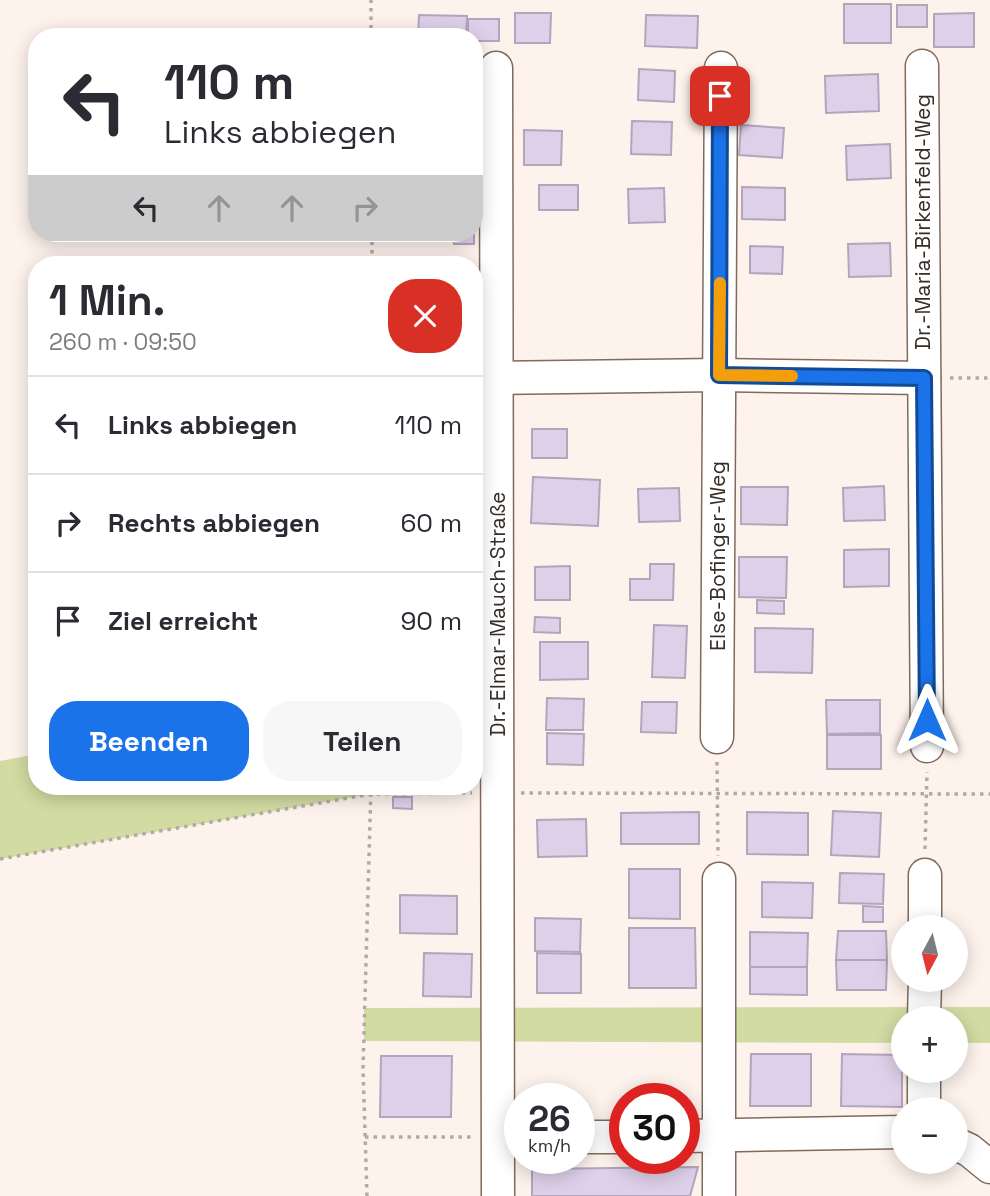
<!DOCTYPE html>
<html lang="de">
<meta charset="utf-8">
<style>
body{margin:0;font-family:"Space Grotesk",sans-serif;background:#f7f7f7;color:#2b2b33;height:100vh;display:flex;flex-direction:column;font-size:26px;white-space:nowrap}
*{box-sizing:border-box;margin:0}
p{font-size:23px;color:#7c7c81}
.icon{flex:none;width:38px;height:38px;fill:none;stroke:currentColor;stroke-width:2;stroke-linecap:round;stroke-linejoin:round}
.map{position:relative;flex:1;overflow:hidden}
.panel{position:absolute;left:28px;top:256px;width:455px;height:539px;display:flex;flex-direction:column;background:#fff;border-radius:28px;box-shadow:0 4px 18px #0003}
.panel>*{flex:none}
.guide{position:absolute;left:28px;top:28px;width:455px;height:214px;border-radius:28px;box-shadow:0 4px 18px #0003;background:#fff;color:#2b2b33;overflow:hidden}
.needle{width:46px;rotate:187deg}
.controls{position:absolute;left:891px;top:915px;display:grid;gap:14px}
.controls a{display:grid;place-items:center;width:77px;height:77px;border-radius:50%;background:#fff;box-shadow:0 4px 18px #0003;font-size:35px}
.speed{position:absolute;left:504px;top:1083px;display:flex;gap:14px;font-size:35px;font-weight:700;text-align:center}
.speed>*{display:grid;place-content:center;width:91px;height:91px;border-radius:50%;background:#fff;box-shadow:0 4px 18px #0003;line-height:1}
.speed small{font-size:18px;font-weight:400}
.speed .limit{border:10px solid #d22;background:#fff;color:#111}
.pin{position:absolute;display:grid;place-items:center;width:60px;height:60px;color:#fff;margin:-30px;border-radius:14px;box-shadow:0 4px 10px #0006}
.me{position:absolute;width:77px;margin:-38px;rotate:0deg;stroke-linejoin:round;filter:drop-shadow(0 0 5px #0008)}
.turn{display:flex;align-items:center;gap:24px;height:147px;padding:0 21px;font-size:32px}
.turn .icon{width:91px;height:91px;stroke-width:2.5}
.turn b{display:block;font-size:49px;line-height:60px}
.lanes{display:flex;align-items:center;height:66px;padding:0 21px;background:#0003;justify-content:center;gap:35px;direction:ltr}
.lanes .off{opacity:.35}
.round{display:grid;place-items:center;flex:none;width:74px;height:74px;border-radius:28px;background:#f7f7f7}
.headline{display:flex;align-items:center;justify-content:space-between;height:119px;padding:0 21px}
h1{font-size:42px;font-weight:600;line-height:52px}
.action{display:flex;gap:14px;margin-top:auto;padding:14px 21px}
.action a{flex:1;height:80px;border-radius:28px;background:#1a73e8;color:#fff;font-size:28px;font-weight:600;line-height:80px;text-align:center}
.action a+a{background:#f7f7f7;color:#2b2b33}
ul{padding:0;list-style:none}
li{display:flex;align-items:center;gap:21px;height:98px;padding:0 21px;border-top:2px solid #e1e1e2}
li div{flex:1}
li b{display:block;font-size:26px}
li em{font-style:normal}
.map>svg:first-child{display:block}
.green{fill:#d1dba2}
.building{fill:#ded0e9;stroke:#b2a5bc;stroke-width:2}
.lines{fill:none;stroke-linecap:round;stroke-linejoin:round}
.minor-casing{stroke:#816a5c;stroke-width:35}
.path{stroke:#b4aaa4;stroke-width:3.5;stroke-dasharray:3.5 5;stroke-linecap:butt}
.minor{stroke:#fff;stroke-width:32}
.route-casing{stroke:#114b97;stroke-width:18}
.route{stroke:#1a73e8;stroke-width:12}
.slow{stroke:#f59e0b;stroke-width:12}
.labels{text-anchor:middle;stroke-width:7;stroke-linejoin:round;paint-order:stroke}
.street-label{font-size:21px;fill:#372d27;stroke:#fff}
</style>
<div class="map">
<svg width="990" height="1196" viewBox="0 0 990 1196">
<rect width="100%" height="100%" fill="#fdf2ec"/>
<!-- green -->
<g class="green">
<polygon points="37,754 37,786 370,786 371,794 0,859 0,761"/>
<polygon points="990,1007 990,1043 956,1043 956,1018 903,1018 903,1043 364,1041 364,1008"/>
</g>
<!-- building -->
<g class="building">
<rect x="844" y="4" width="47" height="39"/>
<rect x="897" y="5" width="30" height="22"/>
<polygon points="515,13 551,13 550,43 515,43"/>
<polygon points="974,13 974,47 934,47 934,14"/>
<polygon points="419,15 467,16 466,37 418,37"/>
<polygon points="646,15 698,16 697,48 645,46"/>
<polygon points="468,19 499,19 499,41 474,41 474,37 468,37"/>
<polygon points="639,69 675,71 674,102 638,100"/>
<polygon points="878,74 879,111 826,113 825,76"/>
<polygon points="632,121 672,122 671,155 631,154"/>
<polygon points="741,125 784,128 782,158 739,155"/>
<polygon points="524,130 562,131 561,165 524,165"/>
<polygon points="890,144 891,178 847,180 846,146"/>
<rect x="539" y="185" width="39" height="25"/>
<polygon points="742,187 785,188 785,220 742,219"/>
<polygon points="664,188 665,222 629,223 628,189"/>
<polygon points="412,233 447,233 447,236 413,237"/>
<rect x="454" y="233" width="20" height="11"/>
<polygon points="890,243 891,276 849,277 848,244"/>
<polygon points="750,246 783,247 782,274 750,273"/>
<rect x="532" y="429" width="35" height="29"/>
<polygon points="533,477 600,480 598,526 531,523"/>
<polygon points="884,486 885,520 844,521 843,488"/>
<polygon points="741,487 788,487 787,525 741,524"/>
<polygon points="679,488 680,521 639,522 638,489"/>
<polygon points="889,549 889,586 844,587 844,550"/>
<polygon points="739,557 787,557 786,598 739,597"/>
<polygon points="650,564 674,564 673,600 630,600 630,579 650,579"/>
<polygon points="570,566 570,600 535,600 535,567"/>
<polygon points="757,600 784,601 784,614 757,613"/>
<polygon points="535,617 560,618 560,633 534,632"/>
<polygon points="654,625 687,626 685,678 652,677"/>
<polygon points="755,628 813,629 812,673 755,672"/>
<polygon points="540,642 588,642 588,679 540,680"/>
<polygon points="547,698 584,699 583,730 546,730"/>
<polygon points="826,700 880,700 880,733 827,734"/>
<polygon points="642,702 677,702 676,733 641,732"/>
<polygon points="547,733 584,734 583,765 547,764"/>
<rect x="827" y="735" width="54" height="34"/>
<polygon points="393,797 412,797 412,809 393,808"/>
<polygon points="833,811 881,813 879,857 831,855"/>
<polygon points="699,812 699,844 621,844 621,813"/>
<polygon points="747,812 808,813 808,855 747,854"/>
<polygon points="586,819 587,856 538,857 537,820"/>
<polygon points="629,869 680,869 680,919 629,918"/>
<polygon points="840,873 884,874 883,904 839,903"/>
<polygon points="762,882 813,883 812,918 762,917"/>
<polygon points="400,895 457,896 457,934 400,933"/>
<polygon points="863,906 883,907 883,922 863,922"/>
<polygon points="535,918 581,919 580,952 535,951"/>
<polygon points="629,928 695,928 696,988 629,988"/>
<polygon points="838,931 886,931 887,960 836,960"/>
<polygon points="750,932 808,933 807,967 750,967"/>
<polygon points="424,953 472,954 471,997 423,996"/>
<polygon points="537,953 581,954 581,993 537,993"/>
<polygon points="836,960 887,960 886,990 837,990"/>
<polygon points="750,967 807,967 807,995 750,994"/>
<polygon points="751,1054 811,1054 811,1106 750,1106"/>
<polygon points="842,1054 902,1055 902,1107 841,1106"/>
<polygon points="381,1056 452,1056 451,1117 380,1117"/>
<polygon points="698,1167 690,1196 532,1196 532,1169"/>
</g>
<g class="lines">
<!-- minor casing -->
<g class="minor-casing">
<g id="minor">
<polyline points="922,66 927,746"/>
<polyline points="496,68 498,1196"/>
<polyline points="498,378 719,375 924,378"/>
<polyline points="717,737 721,68"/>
<polyline points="719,879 719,1196"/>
<polyline points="925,928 925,875"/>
<polyline points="924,1018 925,980"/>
<polyline points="924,1110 924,1071"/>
<polyline points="684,1136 903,1132"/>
<polyline points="579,1137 625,1137"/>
<polyline points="956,1144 969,1150 990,1167"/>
</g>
</g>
<!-- path -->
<g class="path">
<polyline points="371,37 371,0"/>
<polyline points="372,233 372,264"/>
<polyline points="950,378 990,378"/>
<polyline points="717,762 718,856"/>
<polyline points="521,793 990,794"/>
<polyline points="925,849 927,772"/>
<polyline points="0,859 371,794 472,793"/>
<polyline points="365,1137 471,1137"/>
<polyline points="367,1196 363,1069 371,786"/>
</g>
<!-- minor -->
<use href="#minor" class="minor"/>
</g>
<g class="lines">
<!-- route casing -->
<g class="route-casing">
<polyline id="route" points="720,96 719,375 924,378 927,720"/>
</g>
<!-- route -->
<use href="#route" class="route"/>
<!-- slow -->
<polyline class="slow" points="720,283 719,375 792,376"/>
</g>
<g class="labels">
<!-- street labels -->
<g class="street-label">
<text transform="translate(923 222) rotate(-90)" y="7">Dr.-Maria-Birkenfeld-Weg</text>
<text transform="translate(718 556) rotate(-90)" y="7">Else-Bofinger-Weg</text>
<text transform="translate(498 614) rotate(-90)" y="7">Dr.-Elmar-Mauch-Straße</text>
</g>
</g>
</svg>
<div class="controls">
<a><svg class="needle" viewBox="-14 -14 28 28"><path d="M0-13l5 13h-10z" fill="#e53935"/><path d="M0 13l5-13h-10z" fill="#7c7c81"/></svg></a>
<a>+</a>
<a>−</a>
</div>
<div class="speed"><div>26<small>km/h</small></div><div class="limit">30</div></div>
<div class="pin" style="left:720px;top:96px;background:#d93025"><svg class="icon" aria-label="arrive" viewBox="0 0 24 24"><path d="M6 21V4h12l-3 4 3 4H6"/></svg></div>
<svg class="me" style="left:927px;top:720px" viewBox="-20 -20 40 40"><path d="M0-17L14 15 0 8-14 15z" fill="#1a73e8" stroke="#fff" stroke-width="4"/></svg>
<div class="guide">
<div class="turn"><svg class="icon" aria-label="left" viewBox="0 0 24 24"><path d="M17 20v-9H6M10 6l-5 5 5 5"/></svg><div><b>110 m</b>Links abbiegen</div></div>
<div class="lanes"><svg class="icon" aria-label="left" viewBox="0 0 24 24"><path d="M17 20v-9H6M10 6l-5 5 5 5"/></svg><svg class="icon off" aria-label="ahead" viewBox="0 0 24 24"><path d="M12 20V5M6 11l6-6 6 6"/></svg><svg class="icon off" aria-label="ahead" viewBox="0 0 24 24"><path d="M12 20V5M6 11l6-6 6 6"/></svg><svg class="icon off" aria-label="right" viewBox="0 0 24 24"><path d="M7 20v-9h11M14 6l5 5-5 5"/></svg></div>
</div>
<section class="panel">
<div class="headline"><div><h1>1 Min.</h1><p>260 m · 09:50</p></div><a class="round" style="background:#d93025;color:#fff"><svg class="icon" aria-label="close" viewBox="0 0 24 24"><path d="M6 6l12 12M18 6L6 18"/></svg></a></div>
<ul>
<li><svg class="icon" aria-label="left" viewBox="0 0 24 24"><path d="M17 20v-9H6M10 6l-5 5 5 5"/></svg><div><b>Links abbiegen</b></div><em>110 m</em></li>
<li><svg class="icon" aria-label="right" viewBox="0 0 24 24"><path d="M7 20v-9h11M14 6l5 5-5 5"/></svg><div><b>Rechts abbiegen</b></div><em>60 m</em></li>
<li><svg class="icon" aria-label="arrive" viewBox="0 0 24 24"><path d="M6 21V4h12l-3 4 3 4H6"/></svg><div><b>Ziel erreicht</b></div><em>90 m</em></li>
</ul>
<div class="action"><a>Beenden</a><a>Teilen</a></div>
</section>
</div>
